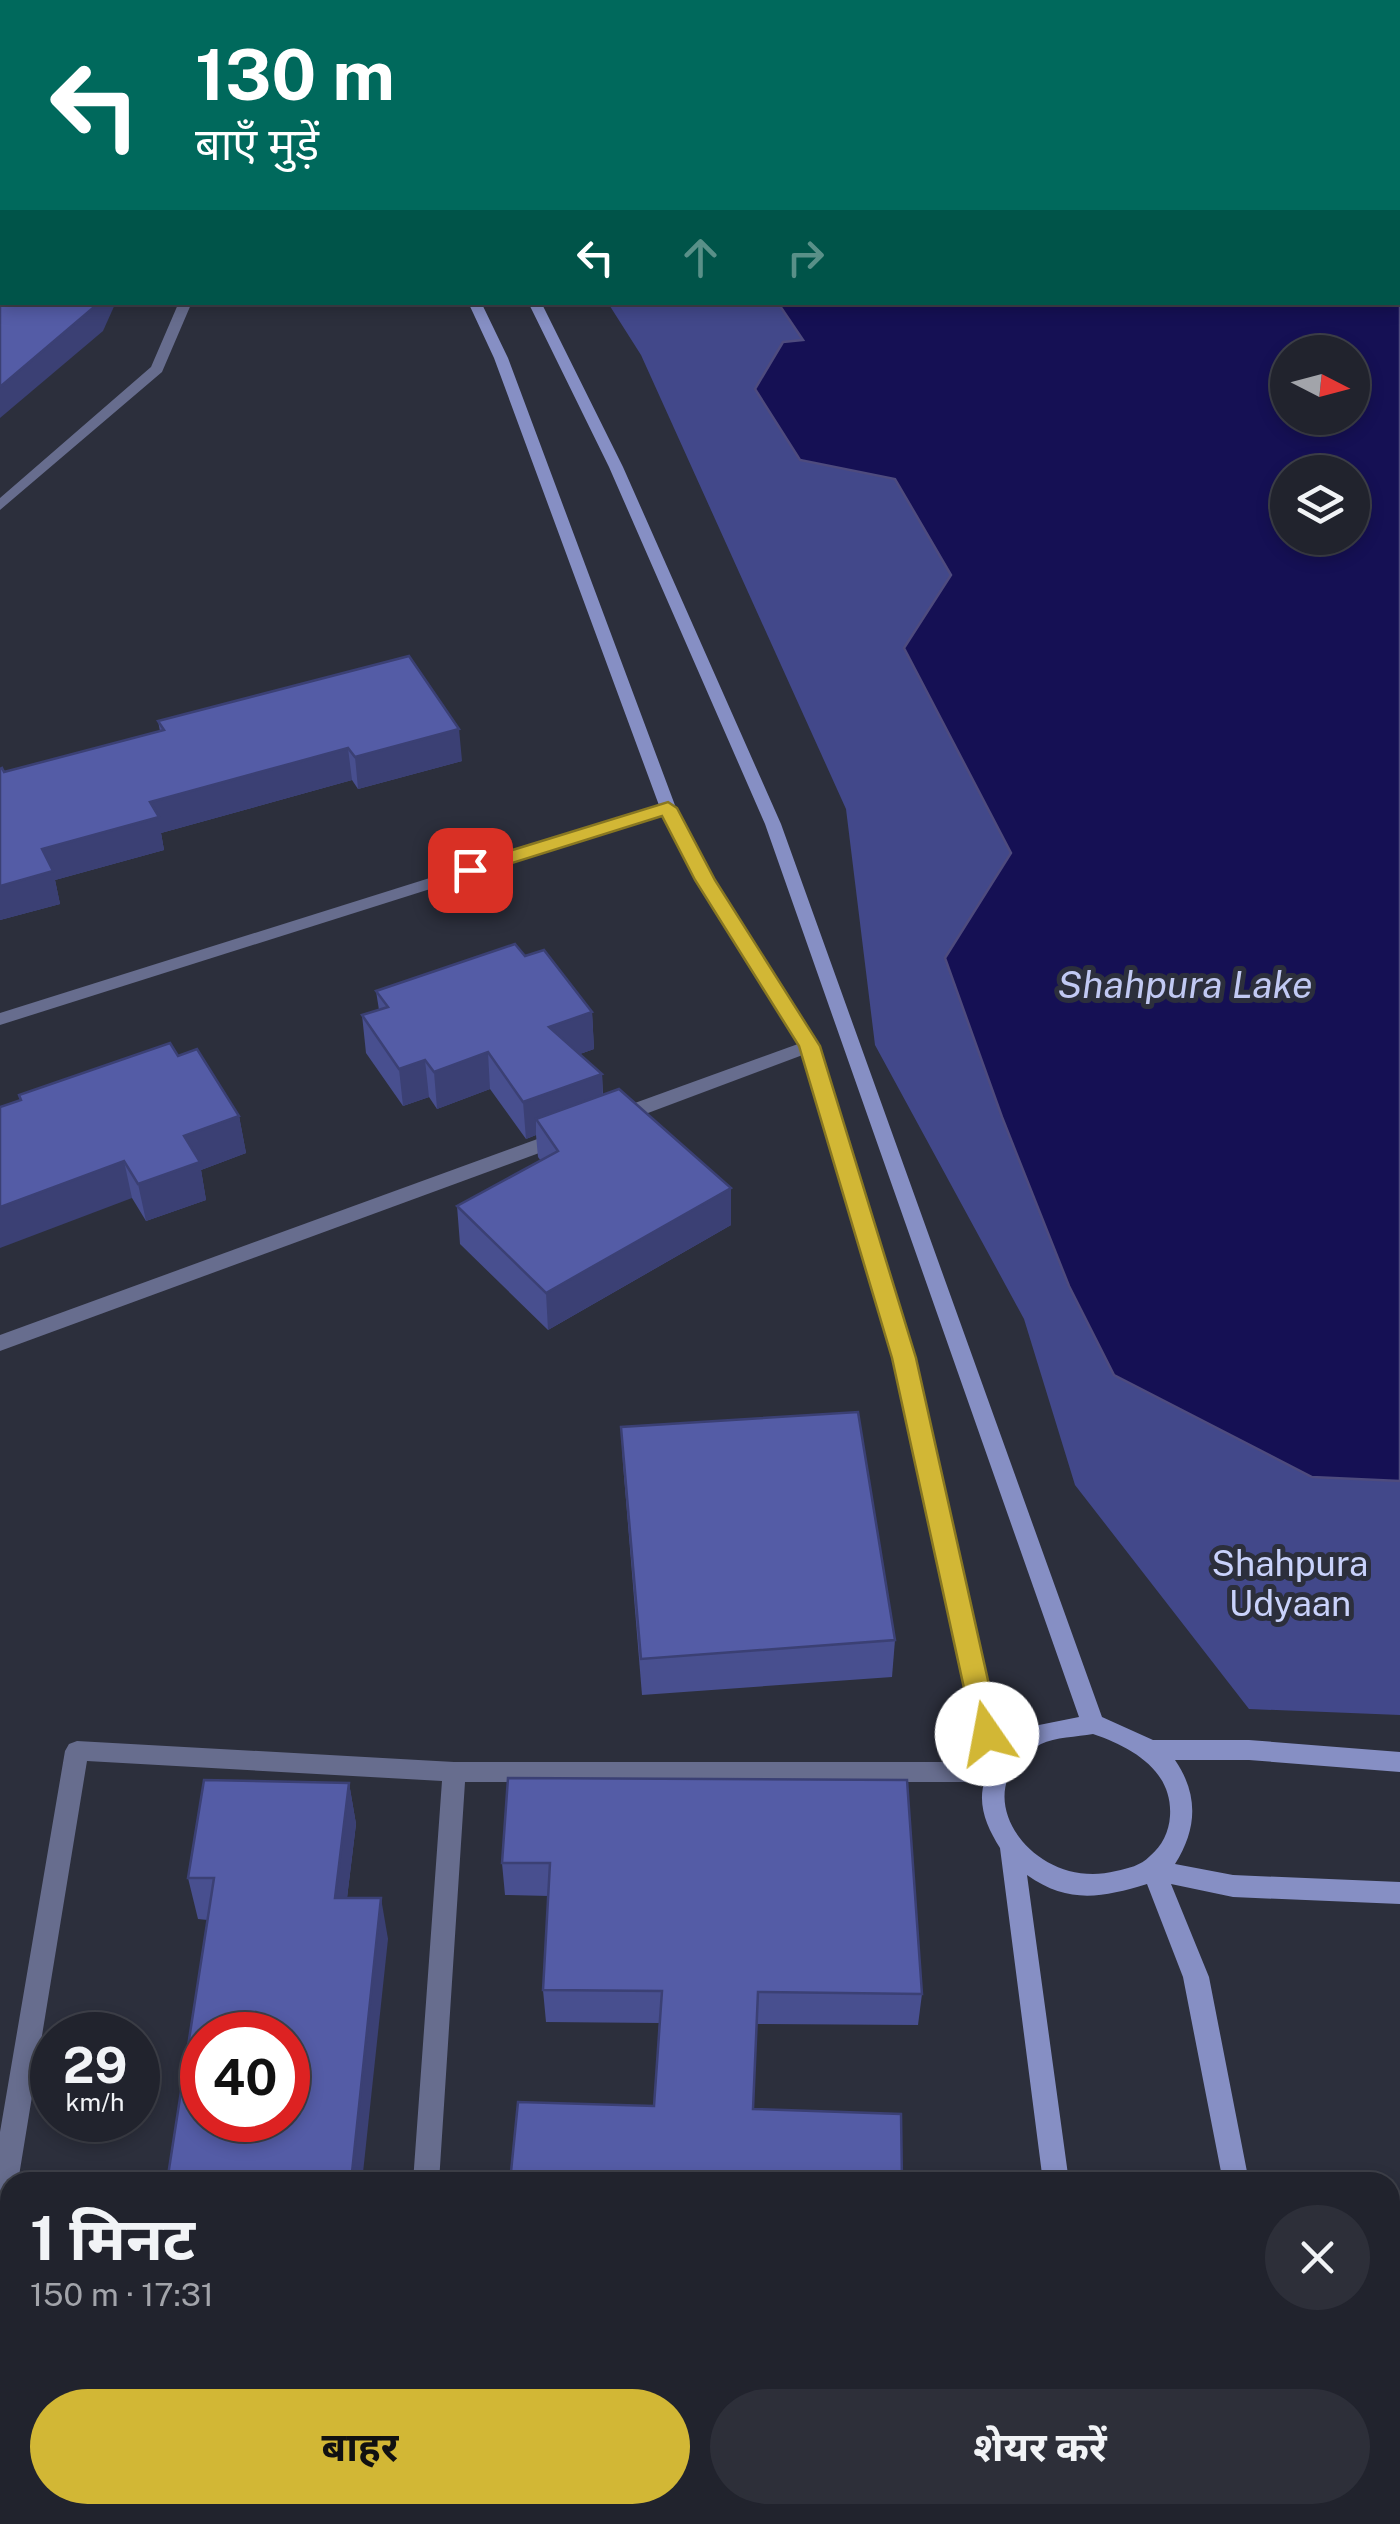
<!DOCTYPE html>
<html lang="hi">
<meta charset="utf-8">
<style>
body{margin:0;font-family:"Public Sans","Noto Sans Devanagari",sans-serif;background:#2d2f39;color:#f1f3f6;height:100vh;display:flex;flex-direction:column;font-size:38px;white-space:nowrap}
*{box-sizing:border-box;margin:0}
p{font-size:32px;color:#a2a4aa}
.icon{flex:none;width:55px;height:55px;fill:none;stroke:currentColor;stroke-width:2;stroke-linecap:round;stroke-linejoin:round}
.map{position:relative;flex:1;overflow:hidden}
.panel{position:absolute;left:0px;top:2172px;width:1400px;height:352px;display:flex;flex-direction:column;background:#21232d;border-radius:30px 30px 0 0;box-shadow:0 5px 15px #0003,0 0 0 2px #3e4049}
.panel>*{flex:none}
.hud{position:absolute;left:0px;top:0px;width:1400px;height:305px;box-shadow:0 5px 15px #0003,0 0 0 2px #3e4049;background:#00695c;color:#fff;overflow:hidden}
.needle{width:65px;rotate:96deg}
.controls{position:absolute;left:1270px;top:335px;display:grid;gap:20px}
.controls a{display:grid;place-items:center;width:100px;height:100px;border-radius:50%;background:#21232d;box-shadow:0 5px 15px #0003,0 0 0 2px #3e4049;font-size:50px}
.speed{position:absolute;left:30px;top:2012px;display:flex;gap:20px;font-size:50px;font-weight:700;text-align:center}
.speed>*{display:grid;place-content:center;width:130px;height:130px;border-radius:50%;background:#21232d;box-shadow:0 5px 15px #0003,0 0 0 2px #3e4049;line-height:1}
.speed small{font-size:25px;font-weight:400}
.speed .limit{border:15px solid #d22;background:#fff;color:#111}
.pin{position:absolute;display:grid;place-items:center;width:85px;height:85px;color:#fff;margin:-42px;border-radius:20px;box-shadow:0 5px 15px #0006}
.me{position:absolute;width:110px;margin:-55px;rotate:348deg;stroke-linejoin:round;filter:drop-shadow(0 0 8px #0008)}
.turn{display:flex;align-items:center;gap:35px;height:210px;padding:0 30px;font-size:45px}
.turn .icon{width:130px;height:130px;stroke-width:2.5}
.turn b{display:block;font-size:70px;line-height:85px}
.lanes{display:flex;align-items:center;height:95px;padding:0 30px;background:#0003;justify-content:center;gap:50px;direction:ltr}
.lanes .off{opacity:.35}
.round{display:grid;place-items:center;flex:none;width:105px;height:105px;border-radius:52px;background:#2d2f39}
.headline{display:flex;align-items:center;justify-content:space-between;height:170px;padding:0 30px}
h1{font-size:60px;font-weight:700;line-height:75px}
.button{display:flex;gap:20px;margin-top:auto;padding:20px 30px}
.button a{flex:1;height:115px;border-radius:60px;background:#d2b735;color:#111;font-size:40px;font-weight:700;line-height:115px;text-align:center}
.button a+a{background:#2d2f39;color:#f1f3f6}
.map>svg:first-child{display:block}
.green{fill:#42488a}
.water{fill:#151054;stroke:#4e4b7e;stroke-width:2.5;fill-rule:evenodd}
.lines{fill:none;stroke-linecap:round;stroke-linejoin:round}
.street{fill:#676d8e;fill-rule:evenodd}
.secondary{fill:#868fc4;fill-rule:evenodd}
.wall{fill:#484f8f}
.shaded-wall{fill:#3b4074}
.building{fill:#545ca6;stroke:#3b4074;stroke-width:2.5;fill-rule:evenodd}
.route{fill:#d2b735;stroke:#872;stroke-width:2.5}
.labels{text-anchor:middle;stroke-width:10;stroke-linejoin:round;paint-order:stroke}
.park-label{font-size:35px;fill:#c9d2fb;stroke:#2c2f3c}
.water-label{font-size:38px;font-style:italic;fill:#c1c9f3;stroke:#2c2f3c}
</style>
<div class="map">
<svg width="1400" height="2524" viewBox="0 0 1400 2524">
<rect width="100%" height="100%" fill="#2c2f3c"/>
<!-- green -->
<polygon class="green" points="746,302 778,303 895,479 951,575 904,648 1011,853 945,958 1002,1117 1069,1286 1114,1375 1312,1477 1400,1481 1400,1715 1249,1709 1075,1485 1024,1319 875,1045 846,809 641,355 608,303"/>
<!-- water -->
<path class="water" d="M440 0H1400V1481L1312 1477 1114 1375 1069 1286 1002 1117 945 958 1011 853 904 648 951 575 895 479 800 460 755 389 783 342 803 340 778 303 1398 302V2ZM1288 352H1352V418H1288ZM1288 472H1352V538H1288Z"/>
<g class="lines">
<!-- street -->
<g class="street">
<polygon points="56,0 68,0 69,2 58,2"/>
<polygon points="179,302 192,302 162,372 0,510 0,498 151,367"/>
<polygon points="668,803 674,804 674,812 0,1025 0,1013"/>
<polygon points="809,1040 818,1046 816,1050 624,1122 617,1123 608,1117 610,1112"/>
<polygon points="562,1130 572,1137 569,1142 0,1351 0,1335"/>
<polygon points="77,1741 454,1762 995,1762 1003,1765 1007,1772 1003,1779 995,1782 465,1782 439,2182 413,2182 442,1781 87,1761 18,2182 10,2182 10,2218 0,2223 0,2132 65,1751 69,1744"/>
<polygon points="389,2515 417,2515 416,2524 388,2524"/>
</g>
<!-- secondary -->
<g class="secondary">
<polygon points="120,0 134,0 136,2 122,2"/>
<polygon points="203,0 217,0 219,2 205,2"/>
<path d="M468 302H481L508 358 676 808 714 880 818 1046 914 1358 1001 1747 1029 1727 1079 1717 765 824 609 467 528 302H541L623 467 781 824 1102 1717 1153 1740H1249L1400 1752V1772L1249 1760H1175C1199 1795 1197 1829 1175 1864L1233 1875 1400 1882V1904L1233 1897 1171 1884 1209 1977 1249 2182H1223L1183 1977 1147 1884C1101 1898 1068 1904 1027 1875L1069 2182H1043L1000 1848C986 1826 976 1802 986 1777L894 1358 800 1046 696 880 660 808 494 358ZM1093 1734C1131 1747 1173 1770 1170 1816 1169 1832 1162 1846 1150 1856 1140 1866 1129 1868 1116 1871 1031 1893 958 1787 1041 1744 1055 1737 1077 1737 1093 1734Z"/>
<polygon points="1087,2515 1115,2515 1116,2524 1088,2524"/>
<polygon points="1287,2515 1315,2515 1317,2524 1289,2524"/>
</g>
</g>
<!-- wall -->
<g class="wall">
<polygon points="158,721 462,761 358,789 352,780 161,833 164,850 55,880 60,904 0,920 0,769 4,772 160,731"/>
<polygon points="525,956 592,1012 594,1049 580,1054 602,1074 603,1095 731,1225 548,1330 460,1244 457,1206 541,1161 538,1157 536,1135 526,1139 490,1089 437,1109 429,1097 403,1106 366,1053 362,1015 379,1010 376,991"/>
<polygon points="178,1056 239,1116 246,1153 201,1170 206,1200 146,1221 132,1198 20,1100 19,1095"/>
<polygon points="621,1427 895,1640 892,1677 642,1695 623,1464"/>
<polygon points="508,1778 922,1994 918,2025 757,2024 654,2106 659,2023 546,2022 543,1990 549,1896 505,1895 502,1863"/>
<polygon points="349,1783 356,1824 347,1898 388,1939 198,1919 188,1878"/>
</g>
<!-- shaded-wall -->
<g class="shaded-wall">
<polygon points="0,180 2,180 2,205 0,206"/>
<polygon points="100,302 116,302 103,331 0,418 0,387"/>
<polygon points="459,729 462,761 358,789 355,757"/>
<polygon points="348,748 352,780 161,833 164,850 55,880 60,904 0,920 0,886 42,849 150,802"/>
<polygon points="592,1012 594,1049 551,1064 549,1027"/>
<polygon points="488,1052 490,1089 437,1109 434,1072"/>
<polygon points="425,1060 429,1097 403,1106 399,1069"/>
<polygon points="602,1074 603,1111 536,1119 536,1135 526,1139 523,1102"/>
<polygon points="239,1116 246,1153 201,1170 206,1200 146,1221 138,1184 184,1136"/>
<polygon points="124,1161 132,1198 0,1248 0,1207"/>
<polygon points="731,1188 731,1225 548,1330 546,1293"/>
<polygon points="349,1783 356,1824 342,1939 335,1898"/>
<polygon points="381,1898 388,1939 362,2182 351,2182"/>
<polygon points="315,2515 328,2515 327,2524 314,2524"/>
</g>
<!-- building -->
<g class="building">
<polygon points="0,0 4,0 5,2 2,2 2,180 0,180"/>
<polygon points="2,207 2,302 100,302 0,387 0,212"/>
<polygon points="409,656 459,729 355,757 348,748 150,802 159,817 42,849 53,871 0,886 0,769 2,768 4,772 164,730 158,721"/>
<polygon points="515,944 525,956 544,950 592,1012 549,1027 602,1074 523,1102 488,1052 434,1072 425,1060 399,1069 362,1015 388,1007 376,991"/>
<polygon points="170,1043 178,1056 197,1049 239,1116 184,1136 200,1162 138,1184 124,1161 0,1207 0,1107 21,1100 19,1095"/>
<polygon points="619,1089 731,1188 546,1293 457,1206 558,1151 536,1119"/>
<polygon points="858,1412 895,1640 641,1659 621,1427"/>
<polygon points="508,1778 907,1780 922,1994 758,1992 753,2109 901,2114 902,2182 510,2182 518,2102 654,2106 662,1991 543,1990 550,1863 502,1863"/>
<path d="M204 1780 349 1783 335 1898H381L351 2182H167L214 1878H188ZM202 2035H288V2120H202Z"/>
<polygon points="115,2515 315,2515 314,2524 114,2524"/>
</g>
<!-- route -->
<polygon class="route" points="668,802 677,808 715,880 820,1046 916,1358 1000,1734 996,1742 987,1745 978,1742 974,1734 892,1358 799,1046 695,880 662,816 477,874 464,874 461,870 464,865"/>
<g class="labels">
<!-- park labels -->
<g class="park-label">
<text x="1290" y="1576">Shahpura<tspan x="1290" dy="40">Udyaan</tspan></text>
</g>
<!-- water labels -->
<g class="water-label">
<text x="1185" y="998">Shahpura Lake</text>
</g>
</g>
</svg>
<div class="controls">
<a><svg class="needle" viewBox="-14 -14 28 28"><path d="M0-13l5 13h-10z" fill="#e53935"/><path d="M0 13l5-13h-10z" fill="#a2a4aa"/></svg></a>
<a><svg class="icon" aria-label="layers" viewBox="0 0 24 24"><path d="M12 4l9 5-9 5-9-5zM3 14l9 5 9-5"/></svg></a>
</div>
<div class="speed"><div>29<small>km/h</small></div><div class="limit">40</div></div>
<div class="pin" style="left:470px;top:870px;background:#d93025"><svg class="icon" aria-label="arrive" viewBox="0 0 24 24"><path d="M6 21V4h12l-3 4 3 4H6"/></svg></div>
<svg class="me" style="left:987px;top:1734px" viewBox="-20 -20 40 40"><circle r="19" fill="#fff"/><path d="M0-13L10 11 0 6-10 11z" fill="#d2b735"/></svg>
<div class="hud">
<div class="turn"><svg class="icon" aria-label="left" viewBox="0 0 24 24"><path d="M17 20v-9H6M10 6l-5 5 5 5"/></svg><div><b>130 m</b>बाएँ मुड़ें</div></div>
<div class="lanes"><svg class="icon" aria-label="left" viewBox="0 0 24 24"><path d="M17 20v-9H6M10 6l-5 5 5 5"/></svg><svg class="icon off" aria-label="ahead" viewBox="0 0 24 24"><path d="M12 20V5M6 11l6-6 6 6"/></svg><svg class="icon off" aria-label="right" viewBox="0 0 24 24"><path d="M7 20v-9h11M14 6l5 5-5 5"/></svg></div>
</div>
<section class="panel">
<div class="headline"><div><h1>1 मिनट</h1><p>150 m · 17:31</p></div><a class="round"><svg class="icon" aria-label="close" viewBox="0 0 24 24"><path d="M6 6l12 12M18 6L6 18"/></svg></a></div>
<div class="button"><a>बाहर</a><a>शेयर करें</a></div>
</section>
</div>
